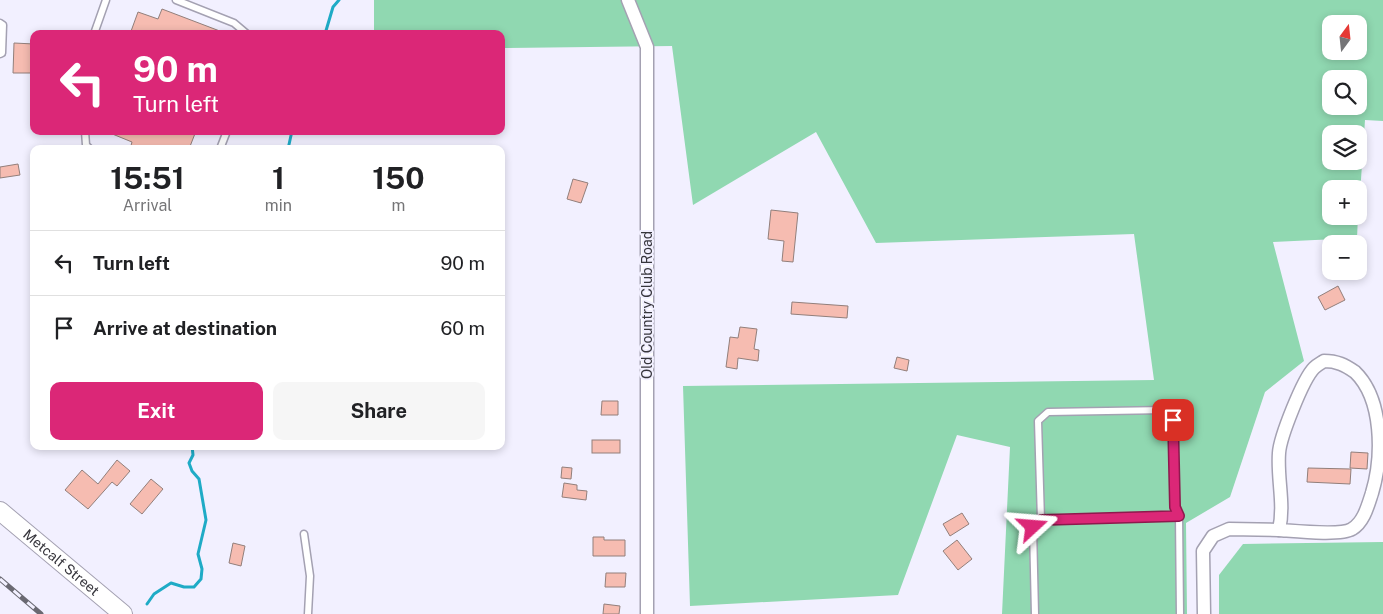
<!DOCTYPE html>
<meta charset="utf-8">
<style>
body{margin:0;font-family:"Public Sans",sans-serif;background:#f6f6f6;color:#202124;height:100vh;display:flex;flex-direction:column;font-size:19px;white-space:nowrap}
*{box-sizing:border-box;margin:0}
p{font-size:16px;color:#757577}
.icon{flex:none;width:28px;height:28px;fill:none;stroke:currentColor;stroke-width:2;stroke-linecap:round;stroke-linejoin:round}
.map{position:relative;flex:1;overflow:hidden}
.panel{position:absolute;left:30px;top:145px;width:475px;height:305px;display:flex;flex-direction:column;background:#fff;border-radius:10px;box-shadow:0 2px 8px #0003}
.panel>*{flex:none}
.banner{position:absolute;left:30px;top:30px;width:475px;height:105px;border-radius:10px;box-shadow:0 2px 8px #0003;background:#db2777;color:#fff;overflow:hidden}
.needle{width:32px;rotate:15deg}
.tools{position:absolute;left:1322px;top:15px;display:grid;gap:10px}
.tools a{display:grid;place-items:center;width:45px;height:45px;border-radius:10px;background:#fff;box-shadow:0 2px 8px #0003;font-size:25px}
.pin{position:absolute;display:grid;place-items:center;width:42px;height:42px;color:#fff;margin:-21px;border-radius:10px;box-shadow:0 2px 8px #0006}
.me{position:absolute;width:55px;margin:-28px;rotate:71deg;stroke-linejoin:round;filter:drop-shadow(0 0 4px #0008)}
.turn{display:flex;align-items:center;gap:18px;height:105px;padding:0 20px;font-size:22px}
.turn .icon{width:65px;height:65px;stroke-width:2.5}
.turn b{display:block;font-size:35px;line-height:42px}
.eta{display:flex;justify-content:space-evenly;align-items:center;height:85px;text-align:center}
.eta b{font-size:30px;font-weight:700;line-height:35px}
.action{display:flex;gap:10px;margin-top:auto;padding:10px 20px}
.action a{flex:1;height:58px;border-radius:10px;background:#db2777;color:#fff;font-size:20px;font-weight:700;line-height:58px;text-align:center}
.action a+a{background:#f6f6f6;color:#202124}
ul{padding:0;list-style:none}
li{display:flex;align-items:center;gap:15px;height:65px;padding:0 20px;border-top:1px solid #e0e0e0}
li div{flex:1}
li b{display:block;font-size:19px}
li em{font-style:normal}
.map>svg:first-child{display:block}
.green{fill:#90d8b1;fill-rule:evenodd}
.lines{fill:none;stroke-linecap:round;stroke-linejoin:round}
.stream{stroke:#1fabc6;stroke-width:3}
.building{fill:#f6bcb1;stroke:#927f7b}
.lane-casing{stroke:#a4a1b2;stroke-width:9}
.street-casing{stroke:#a4a1b2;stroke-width:15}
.secondary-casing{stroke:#a4a1b2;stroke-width:20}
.lane{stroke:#fff;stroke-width:6}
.street{stroke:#fff;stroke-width:12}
.secondary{stroke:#fff;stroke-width:18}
.rail-casing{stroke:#6a6972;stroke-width:5}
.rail{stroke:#f2f0ff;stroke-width:3;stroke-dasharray:9;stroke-linecap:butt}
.route-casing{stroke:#8e194d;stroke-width:12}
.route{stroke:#db2777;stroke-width:9}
.labels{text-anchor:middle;stroke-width:4;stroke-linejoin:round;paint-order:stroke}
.street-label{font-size:14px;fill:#36353c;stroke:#f2f0ff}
</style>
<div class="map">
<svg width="1383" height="614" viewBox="0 0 1383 614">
<rect width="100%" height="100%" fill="#f2f0ff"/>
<!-- green -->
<g class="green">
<path d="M374 0H1383V121L1365 120 1359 209V189H1331V216H1358L1357 238 1273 242 1304 361 1265 392 1230 497 1186 523 1187 614H1002L1010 447 957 435 898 595 690 606 683 386 1154 380 1134 234 876 243 816 132 693 205 672 46 501 48V34H374ZM1331 24H1359V51H1331ZM1331 79H1359V106H1331ZM1331 134H1359V161H1331Z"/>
<polygon points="1383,542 1383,614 1219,614 1219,575 1243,544"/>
</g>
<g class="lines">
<!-- stream -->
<g class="stream">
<polyline points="325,34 333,7 339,0"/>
<polyline points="288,149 292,131"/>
<polyline points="147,604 154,594 171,583 184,587 194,587 201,579 202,569 198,554 206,520 199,479 192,471 189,463 193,455 192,446"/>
</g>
</g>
<!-- building -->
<g class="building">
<polygon points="162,9 225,33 225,34 130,34 138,12 158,19"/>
<polygon points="14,43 34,44 34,73 13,73"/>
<polygon points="105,131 196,131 189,149 130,149 132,142"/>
<polygon points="18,164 20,175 0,178 0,167"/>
<polygon points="573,179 588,183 581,203 567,199"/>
<polygon points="771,210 798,213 793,262 782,261 784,241 768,239"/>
<polygon points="1338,286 1345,300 1325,310 1318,297"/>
<polygon points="792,302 848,306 847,318 791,314"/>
<polygon points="740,327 757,329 754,349 759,350 758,361 738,358 737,369 726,367 730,337 738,338"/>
<polygon points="897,357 909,360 907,371 894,368"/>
<polygon points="602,401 618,401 618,415 601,415"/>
<rect x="592" y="440" width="28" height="13"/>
<polygon points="1351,452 1368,453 1367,469 1350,468"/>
<polygon points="117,460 130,471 117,486 112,482 88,509 65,490 82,470 98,484"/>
<polygon points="562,467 572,468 571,479 561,478"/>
<polygon points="1308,468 1351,469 1350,484 1307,482"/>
<polygon points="151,479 163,489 142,514 130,504"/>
<polygon points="564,483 577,485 577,490 587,491 586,500 562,497"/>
<polygon points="962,513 969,524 950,536 943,524"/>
<polygon points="593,537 604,537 604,540 625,540 625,556 593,556"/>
<polygon points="957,540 972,559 958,570 943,551"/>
<polygon points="233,543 245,546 241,566 229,563"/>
<polygon points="606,573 626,573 625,587 605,587"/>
<polygon points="604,604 620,606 619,614 603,614"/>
</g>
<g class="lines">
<!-- lane casing -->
<g class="lane-casing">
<g id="lane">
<polyline points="176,0 234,23 247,34"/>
<polyline points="0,23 3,25 2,53 0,54"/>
<polyline points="94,34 106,0"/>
<polyline points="85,131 86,145 90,149"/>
<polyline points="220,149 227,131"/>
<polyline points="1041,520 1038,421 1048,412 1166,410 1173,420 1175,507 1179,516"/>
<polyline points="304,534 310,576 308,614"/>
<polyline points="1035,614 1033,527 1041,520 1179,516 1180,614"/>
</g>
</g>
<!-- street casing -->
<g class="street-casing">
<g id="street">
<polyline points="628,0 647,47 647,614"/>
<path d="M1324 361C1337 361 1345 365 1355 372 1383 399 1383 456 1372 493 1368 505 1364 522 1352 529 1341 536 1294 531 1279 530 1285 504 1277 479 1279 453 1280 437 1303 379 1314 368 1317 365 1321 363 1324 361Z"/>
<polyline points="1204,614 1203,551 1213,536 1229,529 1279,530"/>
</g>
</g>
<!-- secondary casing -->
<g class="secondary-casing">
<g id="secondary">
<path id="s1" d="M0 511 123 614"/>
</g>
</g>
<!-- lane -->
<use href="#lane" class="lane"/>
<!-- street -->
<use href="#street" class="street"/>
<!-- secondary -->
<use href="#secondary" class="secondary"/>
<!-- rail casing -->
<g class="rail-casing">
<polyline id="rail" points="0,579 41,614"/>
</g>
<!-- rail -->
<use href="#rail" class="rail"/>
</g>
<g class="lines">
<!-- route casing -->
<g class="route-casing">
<polyline id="route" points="1033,527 1041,520 1179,516 1175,507 1173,420"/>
</g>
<!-- route -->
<use href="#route" class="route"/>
</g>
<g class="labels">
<!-- street labels -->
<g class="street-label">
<text transform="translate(647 305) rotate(-90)" y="5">Old Country Club Road</text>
<text dy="5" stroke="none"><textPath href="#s1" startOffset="80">Metcalf Street</textPath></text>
</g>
</g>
</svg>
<div class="tools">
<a><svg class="needle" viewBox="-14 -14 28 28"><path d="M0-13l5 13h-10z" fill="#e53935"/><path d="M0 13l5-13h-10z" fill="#757577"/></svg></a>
<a><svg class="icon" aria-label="search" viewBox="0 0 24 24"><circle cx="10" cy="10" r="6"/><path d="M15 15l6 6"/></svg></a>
<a><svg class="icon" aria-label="layers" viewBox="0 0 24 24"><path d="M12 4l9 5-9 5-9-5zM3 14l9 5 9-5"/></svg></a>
<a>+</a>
<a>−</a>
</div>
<div class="pin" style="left:1173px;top:420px;background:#d93025"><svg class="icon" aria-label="arrive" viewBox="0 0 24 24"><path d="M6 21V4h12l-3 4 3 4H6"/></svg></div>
<svg class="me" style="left:1033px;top:527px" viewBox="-20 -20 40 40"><path d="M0-17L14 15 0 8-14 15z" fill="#db2777" stroke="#fff" stroke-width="4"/></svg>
<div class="banner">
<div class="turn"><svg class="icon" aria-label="left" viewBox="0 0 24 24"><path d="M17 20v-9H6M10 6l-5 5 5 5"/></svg><div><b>90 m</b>Turn left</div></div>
</div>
<section class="panel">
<div class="eta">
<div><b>15:51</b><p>Arrival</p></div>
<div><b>1</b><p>min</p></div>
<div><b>150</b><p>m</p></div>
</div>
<ul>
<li><svg class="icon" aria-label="left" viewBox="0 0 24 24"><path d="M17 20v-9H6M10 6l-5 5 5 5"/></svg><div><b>Turn left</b></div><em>90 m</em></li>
<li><svg class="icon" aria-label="arrive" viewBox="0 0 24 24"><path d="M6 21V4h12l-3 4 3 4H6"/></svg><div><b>Arrive at destination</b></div><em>60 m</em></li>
</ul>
<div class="action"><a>Exit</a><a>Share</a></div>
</section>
</div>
